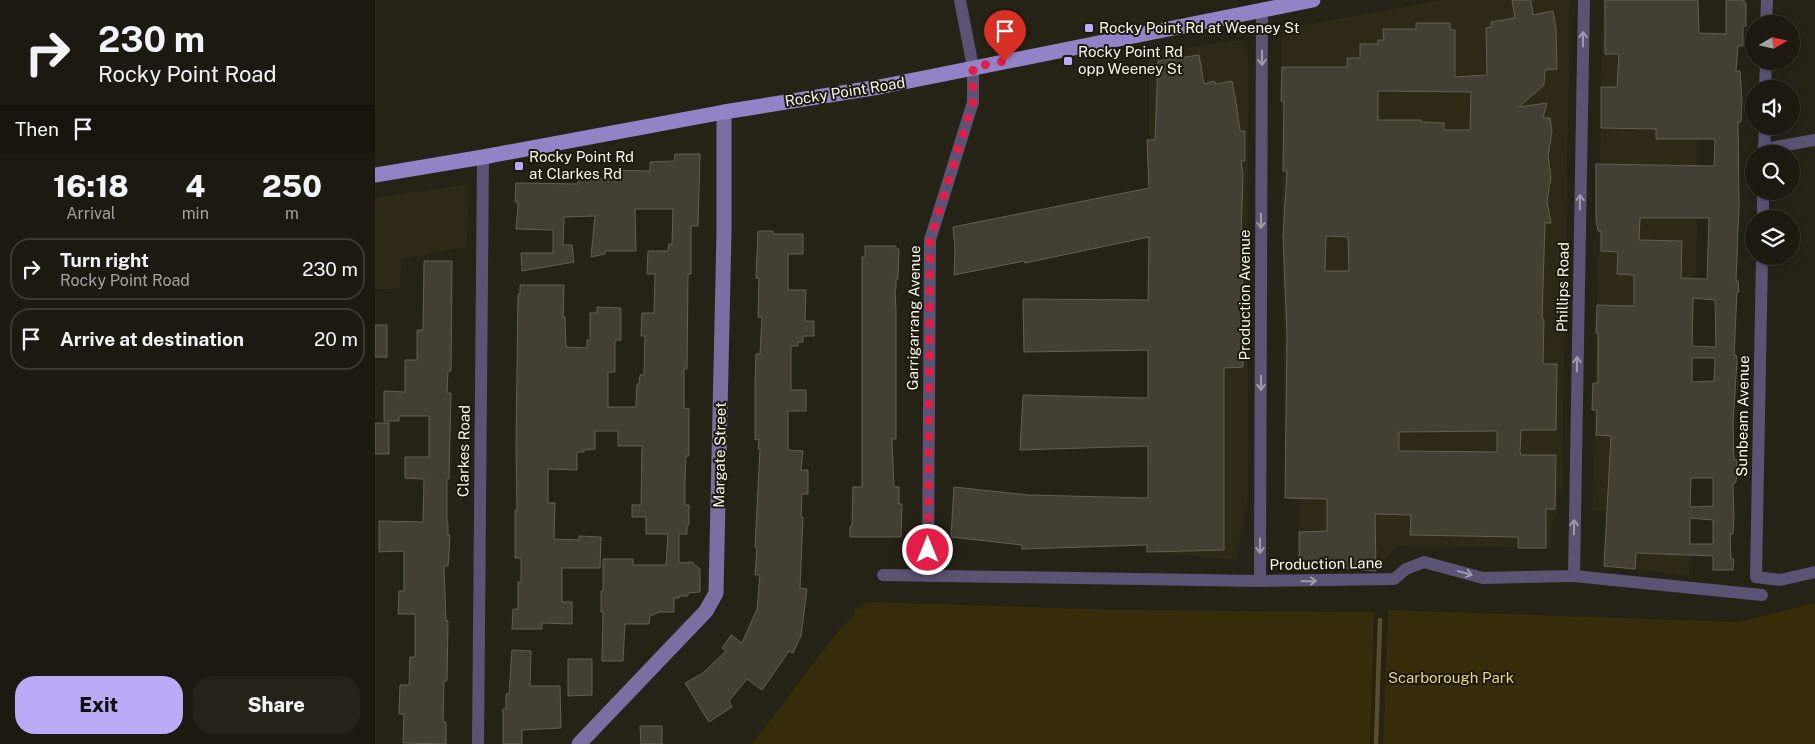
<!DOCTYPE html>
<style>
body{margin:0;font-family:"Public Sans",sans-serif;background:#252319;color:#f1f3f6;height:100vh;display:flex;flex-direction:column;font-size:19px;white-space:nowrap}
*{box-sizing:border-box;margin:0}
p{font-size:16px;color:#a0a19f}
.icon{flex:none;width:28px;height:28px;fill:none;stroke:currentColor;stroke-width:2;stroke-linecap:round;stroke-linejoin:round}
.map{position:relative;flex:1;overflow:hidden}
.panel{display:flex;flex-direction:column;background:#1c1a10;width:375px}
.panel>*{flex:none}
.guide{background:#1c1a10;color:#f1f3f6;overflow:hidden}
.needle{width:32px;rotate:81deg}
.tools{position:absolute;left:1370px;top:15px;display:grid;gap:10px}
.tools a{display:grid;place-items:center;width:55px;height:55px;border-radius:50%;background:#1c1a10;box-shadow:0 2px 8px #0003,0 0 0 1px #3a3830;font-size:25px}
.pin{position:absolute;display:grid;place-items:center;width:42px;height:42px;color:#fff;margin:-51px -21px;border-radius:50% 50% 50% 0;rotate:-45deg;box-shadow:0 0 5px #0007}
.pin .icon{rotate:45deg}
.me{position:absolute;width:55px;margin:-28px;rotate:0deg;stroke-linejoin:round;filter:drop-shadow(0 0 4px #0008)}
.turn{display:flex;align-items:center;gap:18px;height:105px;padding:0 15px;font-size:22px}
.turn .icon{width:65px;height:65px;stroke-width:2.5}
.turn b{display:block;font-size:35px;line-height:42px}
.then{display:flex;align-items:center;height:48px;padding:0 15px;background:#0003;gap:10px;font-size:19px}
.eta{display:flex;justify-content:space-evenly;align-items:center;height:85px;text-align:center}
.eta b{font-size:30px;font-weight:800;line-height:35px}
.cta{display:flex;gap:10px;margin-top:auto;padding:10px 15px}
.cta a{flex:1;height:58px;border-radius:20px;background:#bbaaf6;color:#111;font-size:20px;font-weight:800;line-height:58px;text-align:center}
.cta a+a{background:#252319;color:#f1f3f6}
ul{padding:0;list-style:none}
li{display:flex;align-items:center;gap:15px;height:62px;margin:0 10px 8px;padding:0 5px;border:2px solid #3a3830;border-radius:20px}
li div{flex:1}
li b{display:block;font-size:19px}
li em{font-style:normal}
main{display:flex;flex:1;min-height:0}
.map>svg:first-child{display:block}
.built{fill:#2d2916}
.green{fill:#362e0b}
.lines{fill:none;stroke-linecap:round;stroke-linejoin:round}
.stream{stroke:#584f28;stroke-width:4.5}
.building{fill:#434033;stroke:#636052;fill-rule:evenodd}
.street{stroke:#5a5374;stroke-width:12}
.secondary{stroke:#7a6ea2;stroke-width:15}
.primary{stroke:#9283c6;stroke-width:15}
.oneway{stroke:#a09baa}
.route{stroke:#e11d48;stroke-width:9;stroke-dasharray:0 16.2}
.poi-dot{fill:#bbaaf6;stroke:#1c190d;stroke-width:2}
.labels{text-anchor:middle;stroke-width:4;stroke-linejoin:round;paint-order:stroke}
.poi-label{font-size:15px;fill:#f6f4ec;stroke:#1c190d;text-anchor:start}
.street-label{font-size:15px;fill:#f6f4ec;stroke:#1c190d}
.park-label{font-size:15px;fill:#e2d38f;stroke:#1c190d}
</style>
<main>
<section class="panel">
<div class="guide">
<div class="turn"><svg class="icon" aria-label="right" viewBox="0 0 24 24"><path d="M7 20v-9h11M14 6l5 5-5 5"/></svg><div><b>230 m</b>Rocky Point Road</div></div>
<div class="then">Then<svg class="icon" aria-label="arrive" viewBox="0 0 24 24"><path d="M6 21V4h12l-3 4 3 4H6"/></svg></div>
</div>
<div class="eta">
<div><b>16:18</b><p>Arrival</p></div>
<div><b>4</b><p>min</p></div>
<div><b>250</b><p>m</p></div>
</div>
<ul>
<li><svg class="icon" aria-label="right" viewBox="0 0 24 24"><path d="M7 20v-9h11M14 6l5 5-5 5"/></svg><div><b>Turn right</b><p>Rocky Point Road</p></div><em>230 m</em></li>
<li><svg class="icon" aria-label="arrive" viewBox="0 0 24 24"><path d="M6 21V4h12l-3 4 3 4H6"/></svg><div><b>Arrive at destination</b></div><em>20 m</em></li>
</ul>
<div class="cta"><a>Exit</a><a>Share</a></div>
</section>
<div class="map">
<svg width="1440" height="744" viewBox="0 0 1440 744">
<rect width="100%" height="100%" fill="#252216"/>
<!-- built -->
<g class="built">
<polygon points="1067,0 1195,0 1187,490 1182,491 1182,513 1177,523 1176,548 1022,546 1001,571 924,565 924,500 910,498 906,108 907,29"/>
<polygon points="1228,0 1324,0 1322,218 1314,576 1230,565 1232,511 1218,511"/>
<polygon points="865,40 873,53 873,497 861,560 772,552 774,53"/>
<polygon points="94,184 92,247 26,259 25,288 0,290 0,198"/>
</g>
<!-- green -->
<g class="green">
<polygon points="492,602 746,610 999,612 995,744 377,744 464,630 479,615 480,609 484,609"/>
<polygon points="1440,603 1440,744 1008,744 1013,610 1364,622"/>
</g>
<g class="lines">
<!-- stream -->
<polyline class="stream" points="1001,744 1005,620"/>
</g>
<!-- building -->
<g class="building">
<path d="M1137 0H1156L1158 15 1178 11 1181 28 1182 69 1170 70 1169 85 1144 107 1172 103 1168 118H1175L1177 131 1173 156 1176 177 1172 201 1176 223H1170L1167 318 1169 319 1168 364H1182L1181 430H1146L1145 452 1146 455H1181L1180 509H1171V548H1143V537L1035 535 1036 515 1000 514 1001 571 924 565V532L952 531V499L910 498 912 335 908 236 912 171H908L909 101H906L907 67H972V58H985V44H1003V40H1009L1008 29H1041V23H1075V30H1080V77L1112 75 1111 28 1116 27V22L1140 18ZM1003 91 1096 92 1095 130H1069V123L1046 122V120H1003ZM951 236 973 237 974 271H950ZM1122 431V452L1024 451V432Z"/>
<path d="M1230 0H1323L1324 33 1351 34V0H1369V3H1371V26H1368V46H1363L1361 71H1365L1367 101 1366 122H1363L1364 205 1361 281H1363L1364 292H1362L1359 355H1361L1362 361 1358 423 1359 460H1362V471L1361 482 1358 484 1359 517 1358 534H1355L1356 559H1359L1358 570H1338V556L1261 553 1260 569 1229 566 1236 436 1221 435 1222 410H1217L1218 383H1223V333H1221L1222 305 1259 306V275L1242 274 1243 252 1226 251V231H1223L1221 221V164L1339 166 1340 139H1281V129L1226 128V87H1242L1244 54H1230ZM1265 218H1334L1332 279 1306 278 1307 241 1264 240ZM1318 298 1340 300 1341 347 1317 346ZM1317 358H1340L1339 381 1317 382ZM1316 478H1338V506L1315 507ZM1315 518 1338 520V544H1315Z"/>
<polygon points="824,55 829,84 839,81 841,84 857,81 861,102 865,131 870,131 870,161 866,161 868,175 866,237 869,237 867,289 869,289 868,367 849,368 849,550 772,552 772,545 647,549 647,545 576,537 579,487 653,495 773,498 773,446 645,450 648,395 773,398 773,350 649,352 648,299 773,300 774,237 650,263 649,261 579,275 580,249 578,227 774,188 772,140 780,140 783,61"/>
<polygon points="300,154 325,154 323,226 316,226 316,274 313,274 312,369 309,369 309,408 314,409 314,456 311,456 310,479 310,505 314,505 314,525 312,525 312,534 304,534 304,563 317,562 325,569 325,592 313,593 313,596 305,596 304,598 299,598 299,612 285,612 275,616 274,624 250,624 248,661 227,661 228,612 226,612 226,591 228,591 228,559 258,559 258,565 291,565 293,534 271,534 271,517 257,517 257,505 266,505 267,446 243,446 243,431 220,431 220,449 209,450 209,452 202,452 202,470 173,469 173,503 180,503 179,539 204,540 204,536 226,537 225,568 187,568 187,602 197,602 197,624 167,623 167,629 137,629 138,609 143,609 143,582 146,582 146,558 140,558 140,510 142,510 141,446 143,294 145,294 145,285 189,285 188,317 190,317 191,347 212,348 212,340 215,340 215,313 222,313 222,307 246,308 246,340 240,340 240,372 233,372 233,407 261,407 262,384 264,384 265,375 269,375 270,336 266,336 267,313 279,313 280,274 272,274 273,251 293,251 294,244 297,244 298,209 260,209 261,251 230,251 230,254 216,257 220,216 189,217 188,245 197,245 199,262 147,271 146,253 178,253 178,230 141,229 143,206 142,202 140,202 141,183 203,184 203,178 233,179 233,170 275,171 275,162 299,161"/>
<polygon points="383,231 398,231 398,234 428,234 428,254 413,254 413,290 431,290 430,321 439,321 439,336 428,336 428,342 423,342 423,346 416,346 416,390 431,390 431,411 413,411 413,450 428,451 426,470 433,470 433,494 427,494 426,517 428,517 425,588 432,589 426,636 418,653 414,651 387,690 372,679 354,701 357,707 334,722 310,683 328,673 351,651 347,648 356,635 367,643 382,609 385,575 380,575 382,548 380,547 385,449 383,449 384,439 380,440 380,381 381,354 385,354 387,317 383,317 384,278 381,278"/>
<polygon points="490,246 521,246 521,249 524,249 523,279 521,279 521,289 520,289 521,310 521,439 517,439 519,487 524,487 524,504 527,504 526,537 475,537 475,526 477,526 478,487 487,487 487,257 490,257"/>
<polygon points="49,261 77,261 76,371 73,371 72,393 76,393 74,479 72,479 72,523 73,523 73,535 75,535 74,552 73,566 69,566 71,620 73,621 72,681 69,681 68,722 71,722 71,744 28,743 29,714 24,714 25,685 34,685 35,657 40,657 40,614 23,614 24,591 29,591 29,551 4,552 4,521 48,522 49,479 30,478 30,457 54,457 54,416 24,416 24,421 9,421 9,391 30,392 30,360 42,360 42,330 48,330"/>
<rect x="0" y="325" width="12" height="32"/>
<rect x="0" y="423" width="14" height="31"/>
<polygon points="137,650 156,651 155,686 185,686 186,728 147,730 147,744 128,744 128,709 131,709 131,694 134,694"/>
<polygon points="193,659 217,659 217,695 193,696"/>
<polygon points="265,726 287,726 287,744 266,744"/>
</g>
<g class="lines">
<!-- street -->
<g class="street">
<polyline points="1391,24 1392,0"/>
<polyline points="1390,89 1391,61"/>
<polyline points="1389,149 1440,140"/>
<polyline points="1389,154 1390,126"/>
<polyline points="1388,219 1388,191"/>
<polyline points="1387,256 1381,577 1405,580 1440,572"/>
<polyline points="508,575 885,581 1019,579 1031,569 1049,562 1108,578 1199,576 1387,595"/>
<polyline points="553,576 555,240 598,102 598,67 585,0"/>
<polyline points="1199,576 1209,0"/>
<polyline points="885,581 887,10"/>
<polyline points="103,744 108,157"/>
</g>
<!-- secondary -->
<polyline class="secondary" points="204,744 331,611 341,593 349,232 349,112"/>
<!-- primary -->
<polyline class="primary" points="0,175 108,157 349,112 504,87 938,0"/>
</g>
<!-- one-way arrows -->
<defs><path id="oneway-shaft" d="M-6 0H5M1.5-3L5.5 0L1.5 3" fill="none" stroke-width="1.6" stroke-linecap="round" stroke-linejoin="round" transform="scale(1.25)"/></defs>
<g class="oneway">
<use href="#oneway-shaft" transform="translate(1208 39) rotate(-89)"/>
<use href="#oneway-shaft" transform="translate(887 58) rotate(90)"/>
<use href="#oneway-shaft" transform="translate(1205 202) rotate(-89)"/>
<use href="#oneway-shaft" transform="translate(886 221) rotate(90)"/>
<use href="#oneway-shaft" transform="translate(1202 364) rotate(-89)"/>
<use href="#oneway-shaft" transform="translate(886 383) rotate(90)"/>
<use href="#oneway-shaft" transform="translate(1199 527) rotate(-89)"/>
<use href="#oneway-shaft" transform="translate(885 546) rotate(90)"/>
<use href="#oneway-shaft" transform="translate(1090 573) rotate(15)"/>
<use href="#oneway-shaft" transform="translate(934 581) rotate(-1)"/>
</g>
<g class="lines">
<!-- route -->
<polyline class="route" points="553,550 555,240 598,102 598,67 630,61"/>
</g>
<!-- markers -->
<g class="poi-dot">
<rect x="709" y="23" width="10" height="10" rx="2.5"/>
<rect x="688" y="56" width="10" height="10" rx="2.5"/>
<rect x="139" y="161" width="10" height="10" rx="2.5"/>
</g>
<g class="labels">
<!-- poi labels -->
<g class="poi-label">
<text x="724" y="33">Rocky Point Rd at Weeney St</text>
<text x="703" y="57">Rocky Point Rd<tspan x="703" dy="17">opp Weeney St</tspan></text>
<text x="154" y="162">Rocky Point Rd<tspan x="154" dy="17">at Clarkes Rd</tspan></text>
</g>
<!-- street labels -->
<g class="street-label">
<text transform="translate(470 92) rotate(-9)" y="5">Rocky Point Road</text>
<text transform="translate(1188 287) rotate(-89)" y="5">Phillips Road</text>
<text transform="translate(870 295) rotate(-90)" y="5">Production Avenue</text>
<text transform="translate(539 318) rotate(-89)" y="5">Garrigarrang Avenue</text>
<text transform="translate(1368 416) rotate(-89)" y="5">Sunbeam Avenue</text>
<text transform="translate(89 451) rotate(-89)" y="5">Clarkes Road</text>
<text transform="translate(345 455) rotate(-89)" y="5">Margate Street</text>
<text transform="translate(951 564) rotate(-1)" y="5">Production Lane</text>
</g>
<!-- park labels -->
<g class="park-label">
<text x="1076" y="683">Scarborough Park</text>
</g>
</g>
</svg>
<div class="tools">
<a><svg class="needle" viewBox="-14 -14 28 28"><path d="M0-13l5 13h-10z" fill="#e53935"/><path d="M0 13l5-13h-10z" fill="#a0a19f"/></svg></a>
<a><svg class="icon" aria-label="sound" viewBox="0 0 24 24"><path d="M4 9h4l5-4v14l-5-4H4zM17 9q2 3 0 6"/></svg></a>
<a><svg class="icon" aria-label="search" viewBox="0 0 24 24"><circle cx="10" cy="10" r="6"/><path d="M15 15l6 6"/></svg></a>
<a><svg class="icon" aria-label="layers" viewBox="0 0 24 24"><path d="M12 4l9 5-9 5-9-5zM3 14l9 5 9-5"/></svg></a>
</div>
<div class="pin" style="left:630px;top:61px;background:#d93025"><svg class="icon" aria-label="arrive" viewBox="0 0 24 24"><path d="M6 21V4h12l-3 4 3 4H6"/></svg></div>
<svg class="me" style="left:553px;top:550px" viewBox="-20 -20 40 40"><circle r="17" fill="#e11d48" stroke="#fff" stroke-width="3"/><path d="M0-11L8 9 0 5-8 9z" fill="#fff"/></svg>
</div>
</main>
